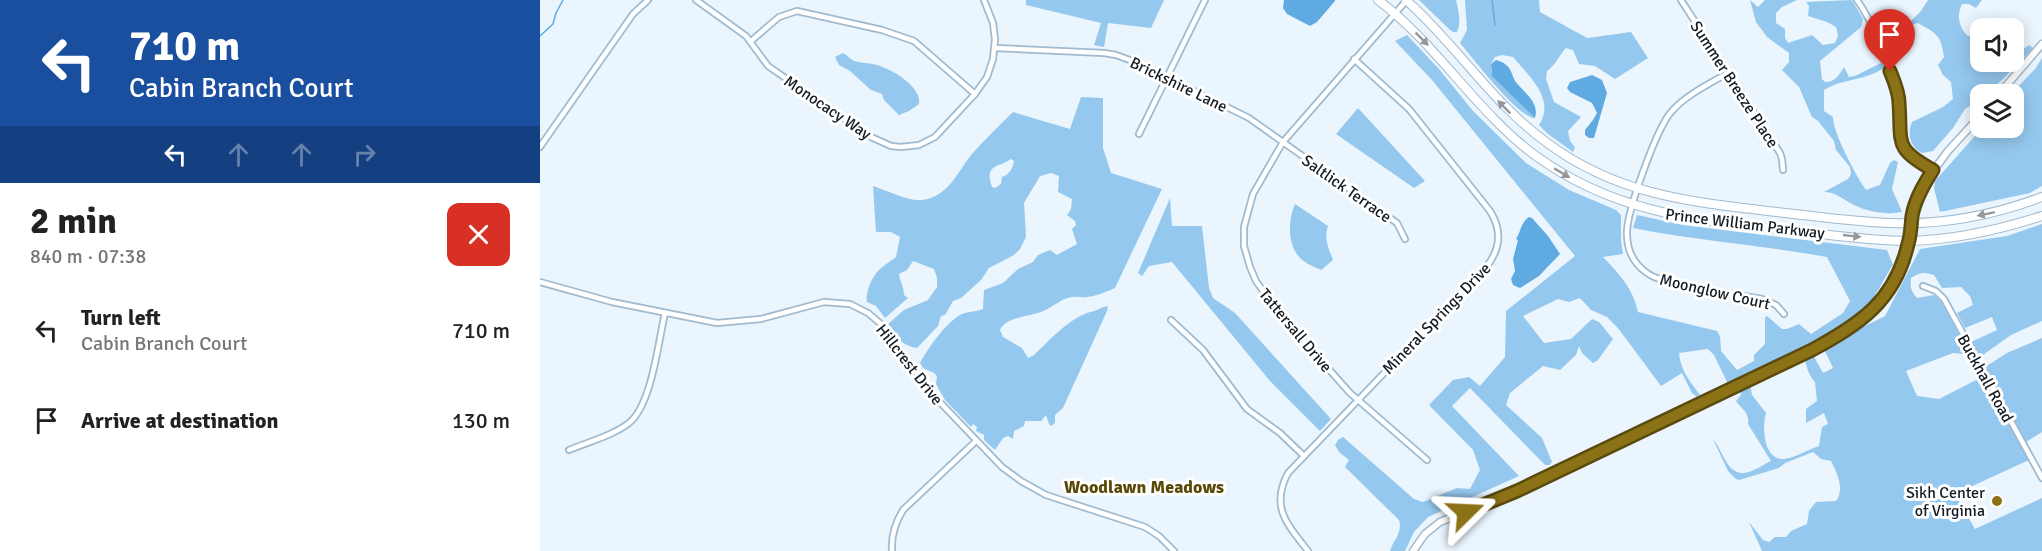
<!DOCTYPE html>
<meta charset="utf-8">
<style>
body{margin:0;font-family:Signika,sans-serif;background:#f6f6f6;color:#222;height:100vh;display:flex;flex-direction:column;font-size:22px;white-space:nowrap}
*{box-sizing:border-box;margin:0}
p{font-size:20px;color:#767676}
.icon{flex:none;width:33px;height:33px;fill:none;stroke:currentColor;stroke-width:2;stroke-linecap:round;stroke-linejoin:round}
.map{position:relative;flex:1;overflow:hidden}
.details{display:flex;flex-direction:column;background:#fff;width:540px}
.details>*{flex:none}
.hud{background:#1a4fa0;color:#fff;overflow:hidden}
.controls{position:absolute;left:1430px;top:18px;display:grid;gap:12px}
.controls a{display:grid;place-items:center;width:54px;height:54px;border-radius:12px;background:#fff;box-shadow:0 3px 15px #0003;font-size:30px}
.pin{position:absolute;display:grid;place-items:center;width:51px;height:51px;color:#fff;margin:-62px -26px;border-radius:50% 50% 50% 0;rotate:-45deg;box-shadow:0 0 6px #0007}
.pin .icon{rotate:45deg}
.me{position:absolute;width:66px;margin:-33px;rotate:69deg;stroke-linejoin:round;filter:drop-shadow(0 0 4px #0008)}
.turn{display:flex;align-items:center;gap:21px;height:126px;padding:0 30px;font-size:27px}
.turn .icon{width:78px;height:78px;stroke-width:2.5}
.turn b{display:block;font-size:42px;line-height:51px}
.lanes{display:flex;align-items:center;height:57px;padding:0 30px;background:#0003;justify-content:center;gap:30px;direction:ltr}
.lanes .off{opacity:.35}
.round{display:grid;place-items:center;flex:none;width:63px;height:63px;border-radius:12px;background:#f6f6f6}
.headline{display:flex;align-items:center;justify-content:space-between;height:102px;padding:0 30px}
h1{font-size:36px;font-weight:700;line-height:45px}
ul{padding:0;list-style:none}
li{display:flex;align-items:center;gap:18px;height:90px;padding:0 30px}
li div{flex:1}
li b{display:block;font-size:22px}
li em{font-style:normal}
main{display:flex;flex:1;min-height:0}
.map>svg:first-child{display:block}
.green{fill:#95c8ee;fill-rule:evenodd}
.water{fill:#5fabe1}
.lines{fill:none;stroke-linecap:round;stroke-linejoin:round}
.stream{stroke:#5fabe1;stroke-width:1.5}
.minor-casing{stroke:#a0bacf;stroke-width:8}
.tertiary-casing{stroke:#a0bacf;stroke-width:9}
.trunk-casing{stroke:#a0bacf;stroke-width:10}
.minor{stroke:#fff;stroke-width:4.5}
.tertiary{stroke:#fff;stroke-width:6}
.trunk{stroke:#fff;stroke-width:8}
.oneway{fill:#94989c}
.route-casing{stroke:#5b4a0e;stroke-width:15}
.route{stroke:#8c7216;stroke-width:10}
.poi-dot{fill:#8c7216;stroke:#fff;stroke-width:2}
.labels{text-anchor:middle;stroke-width:6;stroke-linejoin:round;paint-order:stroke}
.street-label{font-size:16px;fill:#121b23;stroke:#fff}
.poi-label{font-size:16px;fill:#121b23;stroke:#fff;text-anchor:end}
.neighbourhood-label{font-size:18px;font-weight:bold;fill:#5a4807;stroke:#fff}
</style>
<main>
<section class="details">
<div class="hud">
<div class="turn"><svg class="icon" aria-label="left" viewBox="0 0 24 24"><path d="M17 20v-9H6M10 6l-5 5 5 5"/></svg><div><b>710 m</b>Cabin Branch Court</div></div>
<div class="lanes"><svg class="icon" aria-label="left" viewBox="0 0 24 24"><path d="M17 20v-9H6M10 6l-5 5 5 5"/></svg><svg class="icon off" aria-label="ahead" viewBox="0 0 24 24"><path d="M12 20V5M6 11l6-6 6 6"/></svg><svg class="icon off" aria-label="ahead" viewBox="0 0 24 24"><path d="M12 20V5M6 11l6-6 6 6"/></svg><svg class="icon off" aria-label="right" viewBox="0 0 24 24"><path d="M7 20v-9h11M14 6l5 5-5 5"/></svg></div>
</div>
<div class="headline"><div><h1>2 min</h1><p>840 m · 07:38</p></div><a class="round" style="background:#d93025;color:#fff"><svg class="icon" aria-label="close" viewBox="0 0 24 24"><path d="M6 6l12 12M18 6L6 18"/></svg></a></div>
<ul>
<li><svg class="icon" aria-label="left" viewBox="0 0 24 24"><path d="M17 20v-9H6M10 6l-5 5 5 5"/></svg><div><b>Turn left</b><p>Cabin Branch Court</p></div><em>710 m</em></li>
<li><svg class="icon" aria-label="arrive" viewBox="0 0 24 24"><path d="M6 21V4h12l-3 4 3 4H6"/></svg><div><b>Arrive at destination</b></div><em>130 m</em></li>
</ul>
</section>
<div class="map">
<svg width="1502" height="551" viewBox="0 0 1502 551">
<rect width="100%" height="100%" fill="#eaf5fe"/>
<!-- green -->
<g class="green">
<polygon points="486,0 624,0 611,28 568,23 564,47 554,45 561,23 486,5"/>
<path d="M879 0H916C918 10 922 22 917 32H913L909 29Z"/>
<path d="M925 0H999L1000 12 1047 38 1091 32 1108 58 1075 79 1055 66 1039 64 1033 50 1026 48C1019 55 1016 65 1007 71L1006 79 1014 102 1041 117 1028 131 1030 141 1035 147 1033 152 1008 134 999 125C1016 99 989 76 973 57L962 55 955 57 951 64V72L995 118C978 118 933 58 920 43L927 30Z"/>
<path d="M1210 0 1218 7 1225 0H1257L1242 7 1236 13V23L1245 29V38L1248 43 1272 35 1283 45 1295 43 1298 36 1296 27 1287 22 1268 16 1269 6 1266 2 1312 0 1323 19 1321 27 1280 61 1282 79 1285 82C1296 82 1299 75 1304 67L1309 77 1315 76 1343 62 1345 67C1327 81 1303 78 1284 90V111L1293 117C1292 131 1317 178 1326 190L1340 185 1350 163 1354 160 1358 162 1352 189 1362 212C1347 215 1328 212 1314 205 1303 200 1297 192 1284 192L1308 179 1311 174 1310 167 1296 150 1294 141 1278 121 1272 117 1259 87 1242 70 1249 62V53L1227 37 1216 22Z"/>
<path d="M1388 0H1442L1436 8 1429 4H1422C1416 15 1419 28 1428 36L1440 34V62H1473C1473 52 1483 50 1489 45L1493 48 1461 81 1444 94 1437 96 1430 106 1425 109 1413 128 1393 151 1382 153C1370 147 1367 134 1372 122L1403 107 1413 99 1411 82 1403 75 1398 65 1404 57C1401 35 1397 34 1378 23L1366 26 1381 11Z"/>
<path d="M867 35 899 69 933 111 986 163 1029 190 1076 210 1081 215V241L1083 254 1063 257C1081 276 1092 287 1098 312L1177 331 1180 336 1181 351 1197 370 1214 361V355L1225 344V318L1227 316 1242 329H1247L1259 324 1271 334 1303 313 1310 301 1287 257C1222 245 1157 241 1093 228L1097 215 1143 225 1347 250 1353 265C1344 278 1337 296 1325 307 1290 340 1232 365 1189 386L1174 355 1168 349 1139 353C1140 369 1150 382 1160 395L1157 397 1152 393 1142 373 1121 386 1078 328 1067 317 1051 310 1040 298 1029 302 1018 299 983 316 1004 343 1031 339 1052 319 1059 322 1073 339 1058 360 1053 363 1042 353 1039 346 1036 355 1020 370 1003 366 970 393 966 405 1002 438 1012 462 1009 465H1005L930 388 912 406 979 476 888 517 874 532 865 551H850C853 540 863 533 859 520L805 467 809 460 799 452 795 445 798 440 803 437 874 499 883 502 917 488 930 489 940 470 933 450 889 405 913 380 929 377 940 386 965 357 966 311 1035 256 892 80 855 41Z"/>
<path d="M303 53C307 55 310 59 314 61 321 63 330 63 337 65 352 69 382 87 379 104L369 111 359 115 344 100 342 94 331 90 310 71 299 65 295 57Z"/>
<polygon points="1502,58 1502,186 1490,193 1400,212 1394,188 1395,181 1442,128 1473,128 1473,94 1471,94 1495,69"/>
<path d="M541 97 563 98V148L571 173 622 189 575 288C565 292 557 296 547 297 543 298 538 296 533 297 521 298 514 307 503 311 490 317 467 316 460 330L463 337 482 348 488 358 494 355C511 339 528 319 550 312 557 311 561 307 568 306L567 311 523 408 515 415V423L511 426 509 424 506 415 501 421H485L484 426 474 431 473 439 468 436 463 438 455 450 444 440V435L436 431 437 427 433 424 431 427 405 400 396 384 397 376 394 373 383 368 380 363C387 350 409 317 425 313 431 311 436 312 443 309L444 290 463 283 478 269 493 262 498 255 510 250 517 255 537 244 532 229 536 225 535 221 527 215 531 209 532 199 518 192 519 176 511 173 500 176 484 203 486 237 480 249 474 255 449 268 441 280 421 298 413 301 405 315 401 316 398 326 377 348C363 346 353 336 348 324L364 310 388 300 397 287V278L394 269 373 261 367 270 359 274C360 282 364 287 364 295L368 298 345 318 336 306 327 302C325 293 332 276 340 269 344 265 351 261 356 257L360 237 351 232H336L333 186C345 190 371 202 382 200 408 197 417 173 431 155 444 140 459 126 473 112L530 129ZM471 159 474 161C473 168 469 175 462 177L461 184 455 188 452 187C444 164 458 168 471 159Z"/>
<polygon points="818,108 885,181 874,188 796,134"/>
<polygon points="630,198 632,226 662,226 669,288 673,298 695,313 791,419 780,431 730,381 632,262 609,266 602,276 598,273"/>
<path d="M755 204 788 226C784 239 788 247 793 260L781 270C774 267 765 263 760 258 747 244 748 220 755 204Z"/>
<path d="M1502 224V321L1471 335 1440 357 1431 342 1457 330 1452 317 1425 328 1417 313 1433 305 1430 296 1421 287 1402 288 1394 275C1385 272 1380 272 1371 278 1370 287 1371 291 1377 298L1394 295 1401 301 1430 355 1413 353 1366 371 1377 396 1399 399 1442 377 1489 460 1415 494 1435 529 1502 498V551H1222L1209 522 1223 540 1229 542 1235 537H1246L1251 531 1267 524 1269 511 1276 502 1296 501C1305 489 1297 473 1291 461L1281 459 1273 452 1245 463 1239 468 1199 480 1196 479 1188 471 1173 439C1184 452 1187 478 1209 472 1216 470 1224 464 1231 461L1208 424C1210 412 1201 409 1196 401L1201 395 1200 389 1210 384 1212 395 1226 413C1222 426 1223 460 1244 459 1255 458 1269 449 1279 446L1282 427 1288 424 1284 413 1266 423V409L1277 401 1275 382C1269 376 1265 364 1265 356L1272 353 1283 373 1293 368 1283 347 1345 316 1380 249 1467 236Z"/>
<polygon points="1502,338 1502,432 1486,442 1445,367 1467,353"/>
</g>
<!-- water -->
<g class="water">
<polygon points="744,0 795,0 795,1 777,22 770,26 747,14 743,8"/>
<path d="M956 60C959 61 963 62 965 64 971 68 972 75 975 81 983 92 1000 102 995 118L952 76 951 64Z"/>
<polygon points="1052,75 1062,80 1067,93 1054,138 1049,138 1045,135 1045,130 1053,120 1057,113 1052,103 1030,92 1027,88 1030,82"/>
<path d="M989 217 992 218 1008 236 1020 254 999 276 980 288 973 285 971 279 975 271 973 259 978 240 976 239C981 232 980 223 989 217Z"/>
</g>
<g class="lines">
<!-- stream -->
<g class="stream">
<polyline points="952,0 955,25"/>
<polyline points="0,36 13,24 16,13 23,0"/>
</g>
<!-- minor casing -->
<g class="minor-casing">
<g id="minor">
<polyline points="156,0 206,36 228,66 331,137 351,146 361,147 379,145 395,137 435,94 447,77 453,59 455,39 453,23 444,0"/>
<polyline points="1141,0 1240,153 1242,159 1243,170"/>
<path d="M1317 0C1332 21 1355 73 1359 97 1361 113 1356 129 1362 143 1368 157 1380 163 1393 170"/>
<polyline points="866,1 743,142 713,194 704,227 704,246 710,267 716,281 738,312 810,393 887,460"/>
<polyline points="211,41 239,17 257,11 342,30 374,41 435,94"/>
<polyline points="455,48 564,53 576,55 598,63 709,118 857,223 865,239"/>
<path d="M1188 73C1169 84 1146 95 1132 111 1117 127 1086 213 1087 234 1087 250 1094 264 1107 273 1126 287 1196 294 1222 299L1236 305 1244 314"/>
<polyline points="599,134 665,0"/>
<polyline points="0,147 93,14 108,0"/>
<polyline points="0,282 72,302 177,323 221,319 284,302 310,304 328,313 341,324 393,395 462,467 481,481 506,495 605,527 619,536 634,551"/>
<polyline points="1383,286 1396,291 1404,299 1502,478"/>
<polyline points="631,320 663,350 707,409 740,433 764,456"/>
<path d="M29 450C48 442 72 436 89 423 112 404 118 343 125 313"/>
<path d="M352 551C351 535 355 523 363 510L436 441"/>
<path d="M768 551C747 524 730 507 748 473L947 266C961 248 962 230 950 211L869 109 814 59"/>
</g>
</g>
<!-- tertiary casing -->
<g class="tertiary-casing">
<g id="tertiary">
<polyline points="1459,94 1502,44"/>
<polyline points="873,551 885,534 900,522 987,487 1272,350 1324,318 1339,302 1358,272 1369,241 1373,211 1385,182 1408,151 1440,116"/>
</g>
</g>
<!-- trunk casing -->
<g class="trunk-casing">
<g id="trunk">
<path d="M838 0C898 45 936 112 996 156 1075 213 1154 220 1246 230 1286 234 1328 241 1368 241 1414 240 1459 230 1502 216"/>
<path d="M866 0C916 44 951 102 1006 142 1078 196 1152 202 1237 212 1275 216 1313 222 1351 223 1403 225 1454 215 1502 197"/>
</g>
</g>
<!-- minor -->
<use href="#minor" class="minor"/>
<!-- tertiary -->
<use href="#tertiary" class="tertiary"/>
<!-- trunk -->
<use href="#trunk" class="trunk"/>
</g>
<!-- one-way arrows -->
<defs><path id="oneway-solid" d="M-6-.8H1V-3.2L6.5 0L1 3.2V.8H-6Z" transform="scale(1.5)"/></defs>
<g class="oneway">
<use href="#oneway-solid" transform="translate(882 39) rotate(45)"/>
<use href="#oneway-solid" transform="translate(964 107) rotate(-135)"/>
<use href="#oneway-solid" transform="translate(1022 173) rotate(31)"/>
<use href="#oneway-solid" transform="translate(1446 214) rotate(168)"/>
<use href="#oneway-solid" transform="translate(1312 236) rotate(6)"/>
</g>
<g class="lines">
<!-- route casing -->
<g class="route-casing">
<path id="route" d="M926 512 977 491 1272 350C1320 324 1355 301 1368 244 1371 235 1371 225 1372 216 1375 199 1384 184 1393 170 1353 148 1362 143 1359 103 1359 92 1354 81 1350 71"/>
</g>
<!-- route -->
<use href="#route" class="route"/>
</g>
<!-- markers -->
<circle class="poi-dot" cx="1457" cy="501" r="6"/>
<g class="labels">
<!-- street labels -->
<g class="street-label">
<text transform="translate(639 84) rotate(26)" y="6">Brickshire Lane</text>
<text transform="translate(1195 84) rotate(57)" y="6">Summer Breeze Place</text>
<text transform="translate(288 107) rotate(34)" y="6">Monocacy Way</text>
<text transform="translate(807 188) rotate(35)" y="6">Saltlick Terrace</text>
<text transform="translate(1205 223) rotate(7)" y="6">Prince William Parkway</text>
<text transform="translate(1175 291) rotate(13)" y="6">Moonglow Court</text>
<text transform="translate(896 318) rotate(-46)" y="6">Mineral Springs Drive</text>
<text transform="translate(756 330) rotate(50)" y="6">Tattersall Drive</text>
<text transform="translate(370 364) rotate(52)" y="6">Hillcrest Drive</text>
<text transform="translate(1446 378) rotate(61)" y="6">Buckhall Road</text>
</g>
<!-- poi labels -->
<g class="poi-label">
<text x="1445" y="498">Sikh Center<tspan x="1445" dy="18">of Virginia</tspan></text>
</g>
<!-- neighbourhood labels -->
<g class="neighbourhood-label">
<text x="604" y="493">Woodlawn Meadows</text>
</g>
</g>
</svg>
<div class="controls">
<a><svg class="icon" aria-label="sound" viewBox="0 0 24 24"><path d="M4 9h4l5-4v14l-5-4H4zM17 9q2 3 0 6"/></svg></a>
<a><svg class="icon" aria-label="layers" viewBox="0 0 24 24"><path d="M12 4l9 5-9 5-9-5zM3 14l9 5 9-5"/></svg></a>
</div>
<div class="pin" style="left:1350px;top:71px;background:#d93025"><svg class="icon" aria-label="arrive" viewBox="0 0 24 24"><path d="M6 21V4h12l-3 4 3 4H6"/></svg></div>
<svg class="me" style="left:926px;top:512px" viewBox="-20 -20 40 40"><path d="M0-17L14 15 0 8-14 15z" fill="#8c7216" stroke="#fff" stroke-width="4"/></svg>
</div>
</main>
